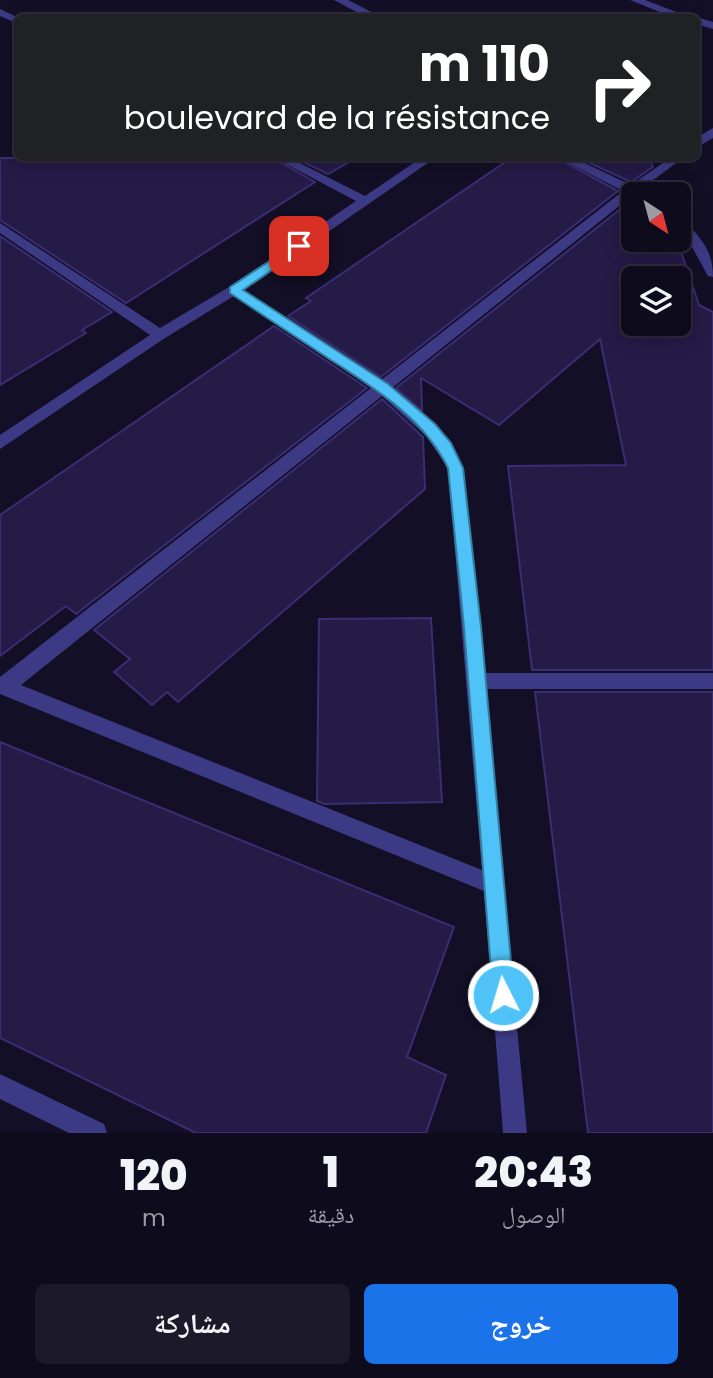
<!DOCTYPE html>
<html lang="ar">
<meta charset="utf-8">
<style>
body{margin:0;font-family:Poppins,"Noto Naskh Arabic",sans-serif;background:#1c1929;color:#f1f3f6;direction:rtl;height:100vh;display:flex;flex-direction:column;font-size:26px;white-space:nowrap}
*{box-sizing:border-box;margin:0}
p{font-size:23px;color:#9b9ba3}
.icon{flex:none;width:38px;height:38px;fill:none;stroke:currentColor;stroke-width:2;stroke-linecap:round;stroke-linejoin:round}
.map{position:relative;height:1133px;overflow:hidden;direction:ltr}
.drawer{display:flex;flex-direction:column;background:#0e0b1c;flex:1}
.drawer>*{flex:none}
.banner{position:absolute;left:14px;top:14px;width:686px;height:147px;border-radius:10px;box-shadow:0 4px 18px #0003,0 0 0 2px #2e2b3b;direction:rtl;background:#202124;color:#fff;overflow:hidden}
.needle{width:46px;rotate:144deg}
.buttons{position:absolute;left:621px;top:182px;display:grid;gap:14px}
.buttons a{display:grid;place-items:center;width:70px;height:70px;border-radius:10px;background:#0e0b1c;box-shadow:0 4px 18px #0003,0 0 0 2px #2e2b3b;font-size:35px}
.pin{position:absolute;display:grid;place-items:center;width:60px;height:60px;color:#fff;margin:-30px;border-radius:14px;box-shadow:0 4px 10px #0006}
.me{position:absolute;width:77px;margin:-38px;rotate:355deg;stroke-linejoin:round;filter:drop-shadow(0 0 5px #0008)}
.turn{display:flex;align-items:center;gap:24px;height:147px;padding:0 35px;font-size:32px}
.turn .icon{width:91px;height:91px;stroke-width:2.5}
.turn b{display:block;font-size:49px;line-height:60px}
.eta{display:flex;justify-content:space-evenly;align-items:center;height:119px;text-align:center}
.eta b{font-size:42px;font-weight:800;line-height:49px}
.cta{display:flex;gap:14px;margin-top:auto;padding:14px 35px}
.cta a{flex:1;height:80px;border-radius:10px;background:#1a73e8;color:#fff;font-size:28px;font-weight:800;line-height:80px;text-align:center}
.cta a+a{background:#1c1929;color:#f1f3f6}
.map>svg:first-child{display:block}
.building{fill:#241b47;stroke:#3b2d73;stroke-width:2;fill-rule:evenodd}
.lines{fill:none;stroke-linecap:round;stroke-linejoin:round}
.pedestrian{fill:#3d3a85;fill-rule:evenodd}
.minor{fill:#3d3a85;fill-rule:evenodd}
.route{fill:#4fc3f7;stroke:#337fa1;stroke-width:2}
</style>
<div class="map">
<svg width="713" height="1133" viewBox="0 0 713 1133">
<rect width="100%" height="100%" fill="#130f26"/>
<!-- building -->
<g class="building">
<polygon points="0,158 273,158 315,182 126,303 0,220"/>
<polygon points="295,158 356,158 328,174"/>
<polygon points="511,158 557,158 618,191 381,377 288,316 311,301 306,298"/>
<polygon points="579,158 649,158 653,167 631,182"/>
<path d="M634 198V240H677L699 305 713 312V670H532L508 466 626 465 600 339 499 425 421 378 422 411 396 388ZM634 278H679V324H634Z"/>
<polygon points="0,236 112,312 82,330 86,333 0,385"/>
<polygon points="274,326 367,388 76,614 66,606 0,656 0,515"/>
<polygon points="382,399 423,437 425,489 178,702 167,692 152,705 114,672 130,659 94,630"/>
<polygon points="431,618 442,802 324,804 317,801 319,619"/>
<polygon points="535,692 713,692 713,1133 588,1133"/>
<polygon points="0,742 454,927 407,1057 446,1075 426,1133 196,1133 0,1038"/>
</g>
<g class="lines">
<!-- pedestrian -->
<polygon class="pedestrian" points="477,673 713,673 713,689 477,689 470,687 468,681 470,675"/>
<!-- minor -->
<g class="minor">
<polygon points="334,0 348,0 383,18 368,18"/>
<polygon points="630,0 645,0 692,18 675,18"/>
<polygon points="0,9 19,18 18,24 0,16"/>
<polygon points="696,17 713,22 713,29 696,24 696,18 693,18"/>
<polygon points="713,128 713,138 696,148 696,138"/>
<path d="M275 158H290L365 196 421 158H435L244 290 381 380 623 191 559 158H574L631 185 670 158H683L641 189 646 194H634L392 388 438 428 464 468 527 1133H503L484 891 0 694V677L371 388 234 296 165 338 0 449V435L150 335 0 233V223L160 328 229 287 356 201ZM382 396 426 436 448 468 482 870 21 685Z"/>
<path d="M679 219 684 220C701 239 713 250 713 277L708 276 691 245 679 231Z"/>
<polygon points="0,1074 104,1124 107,1133 69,1133 0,1099"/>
</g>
</g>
<!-- route -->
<path class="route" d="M299 242 304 243V248L243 290 388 384 435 424 451 443 463 468 481 627 514 995 511 1003 503 1006 496 1003 493 995 464 627 448 468C424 417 371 386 325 356 293 335 261 314 230 293V287Z"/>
</svg>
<div class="buttons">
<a><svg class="needle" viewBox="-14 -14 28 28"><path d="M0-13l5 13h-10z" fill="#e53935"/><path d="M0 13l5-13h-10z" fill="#9b9ba3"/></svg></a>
<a><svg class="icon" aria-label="layers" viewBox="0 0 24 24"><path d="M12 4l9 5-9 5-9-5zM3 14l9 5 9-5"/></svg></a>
</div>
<div class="pin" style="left:299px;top:246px;background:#d93025"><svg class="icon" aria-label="arrive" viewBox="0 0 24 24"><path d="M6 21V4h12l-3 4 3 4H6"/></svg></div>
<svg class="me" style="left:503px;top:995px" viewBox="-20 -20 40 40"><circle r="17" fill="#4fc3f7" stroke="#fff" stroke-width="3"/><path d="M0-11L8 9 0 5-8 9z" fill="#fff"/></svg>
<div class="banner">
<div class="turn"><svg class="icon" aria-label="right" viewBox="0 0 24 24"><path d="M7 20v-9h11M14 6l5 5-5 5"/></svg><div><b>110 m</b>boulevard de la résistance</div></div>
</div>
</div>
<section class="drawer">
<div class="eta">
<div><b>20:43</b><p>الوصول</p></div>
<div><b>1</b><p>دقيقة</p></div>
<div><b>120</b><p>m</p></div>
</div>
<div class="cta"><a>خروج</a><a>مشاركة</a></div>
</section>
